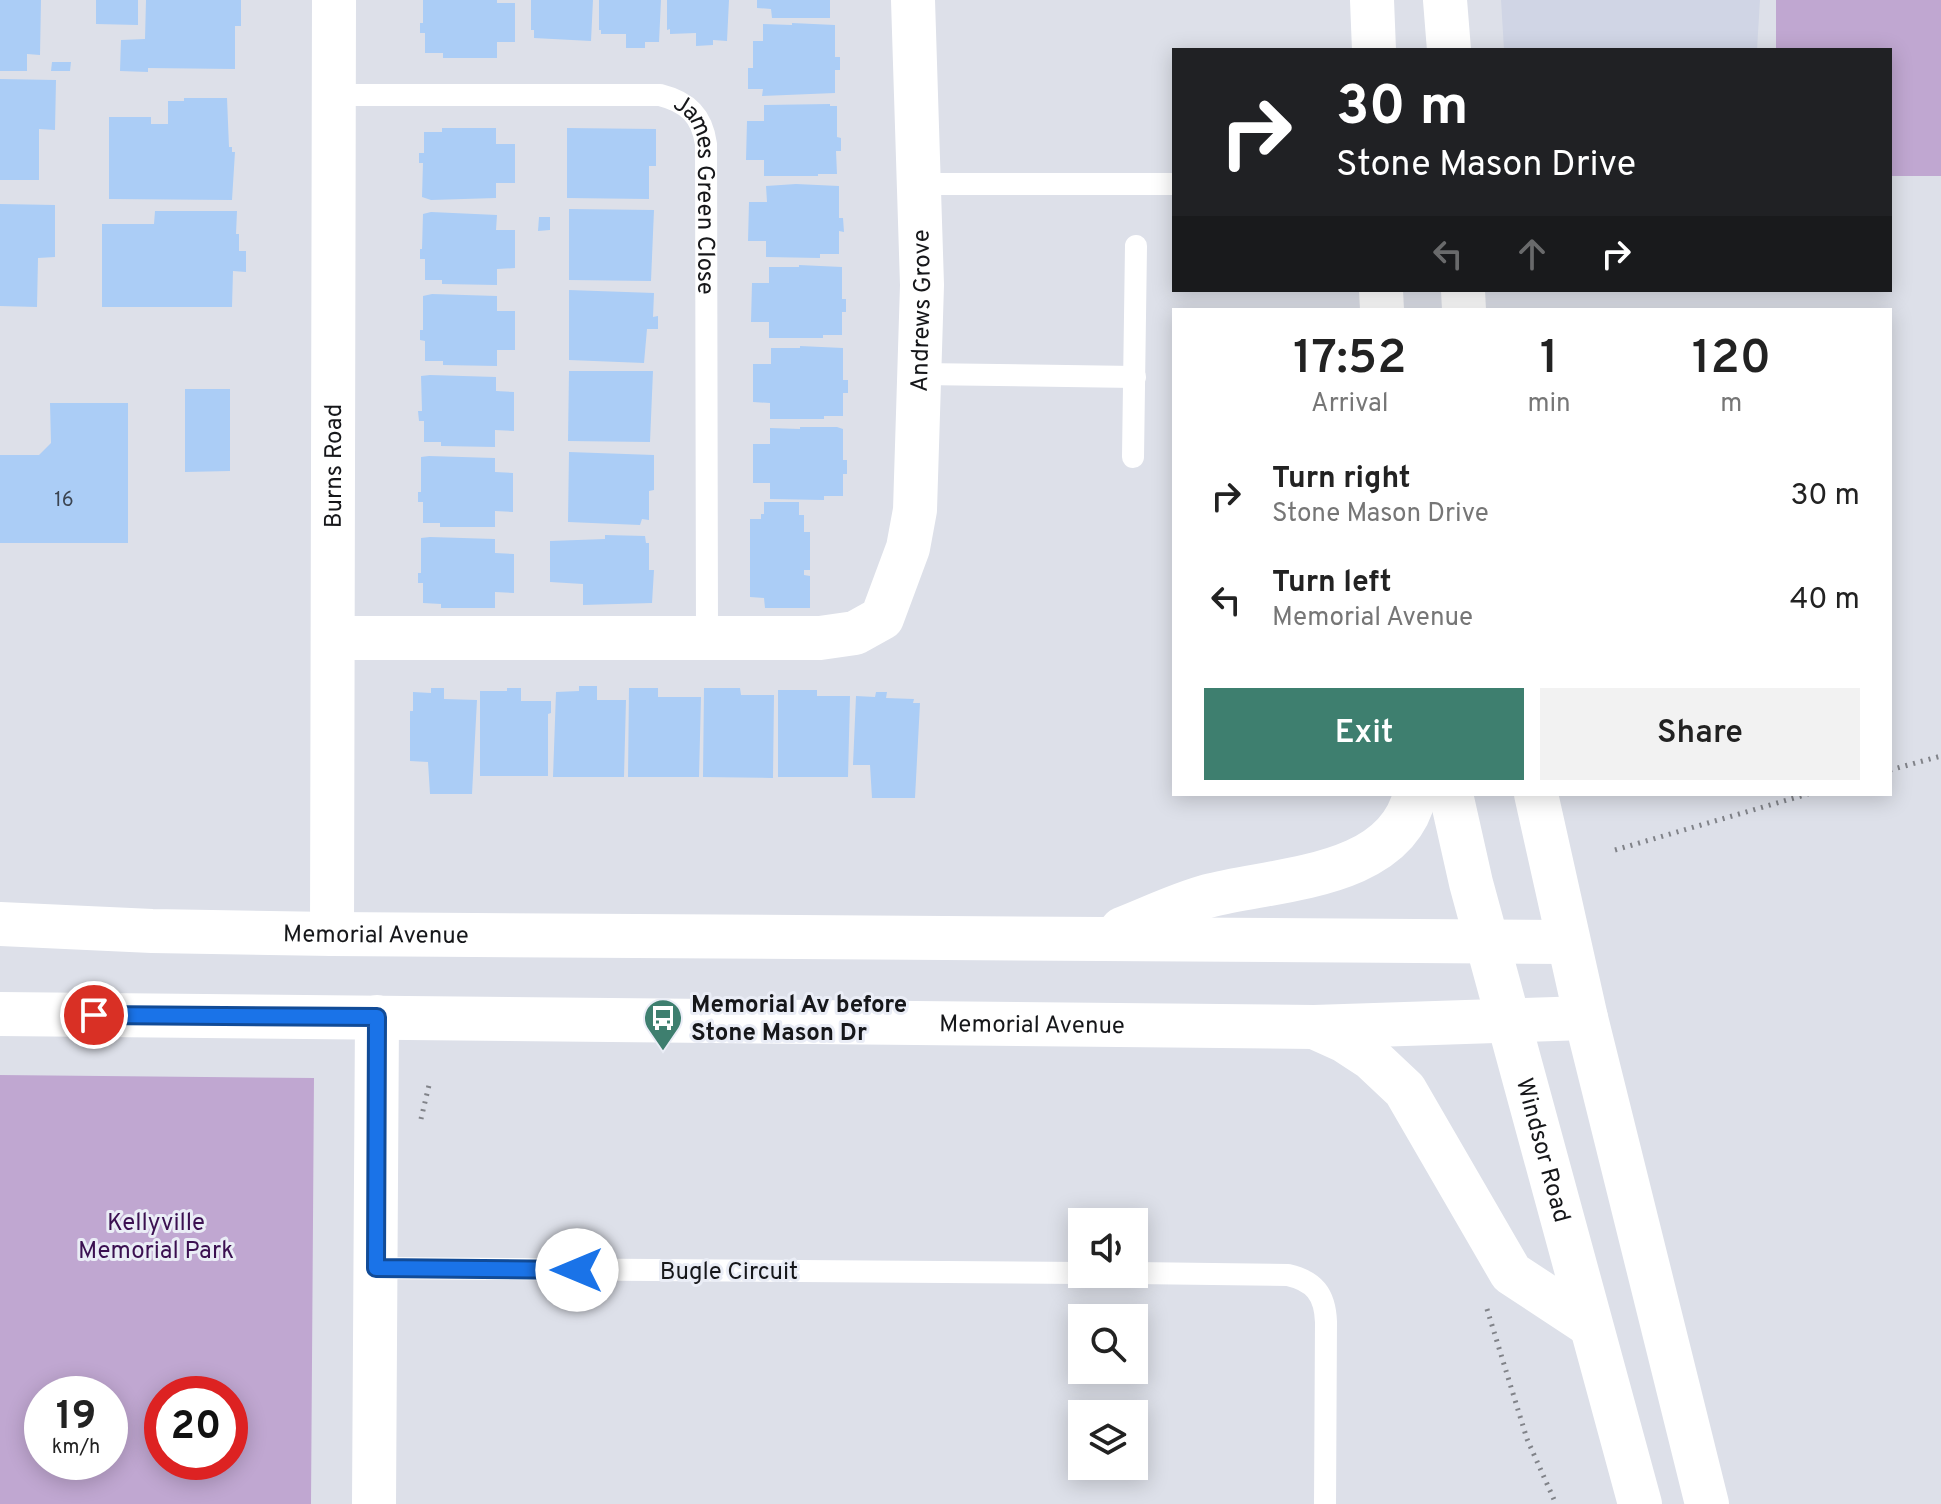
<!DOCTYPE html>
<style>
body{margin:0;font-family:Overpass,sans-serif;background:#f2f2f2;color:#222;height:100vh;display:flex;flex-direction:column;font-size:30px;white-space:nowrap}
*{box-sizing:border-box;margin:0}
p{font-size:26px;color:#767676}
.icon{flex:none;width:44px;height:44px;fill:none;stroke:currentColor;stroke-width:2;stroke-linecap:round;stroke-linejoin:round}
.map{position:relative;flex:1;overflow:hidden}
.side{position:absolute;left:1172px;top:308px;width:720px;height:488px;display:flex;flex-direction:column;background:#fff;border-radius:0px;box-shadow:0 4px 20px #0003}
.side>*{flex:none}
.hud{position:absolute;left:1172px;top:48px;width:720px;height:244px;border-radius:0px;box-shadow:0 4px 20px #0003;background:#202124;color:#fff;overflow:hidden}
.tools{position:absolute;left:1068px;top:1208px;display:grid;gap:16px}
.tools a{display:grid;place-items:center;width:80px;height:80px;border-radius:0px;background:#fff;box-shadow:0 4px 20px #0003;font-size:40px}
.speed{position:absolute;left:24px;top:1376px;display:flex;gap:16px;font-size:40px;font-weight:700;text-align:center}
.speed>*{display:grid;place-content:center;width:104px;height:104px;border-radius:50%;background:#fff;box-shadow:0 4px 20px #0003;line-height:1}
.speed small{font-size:20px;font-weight:400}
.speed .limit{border:12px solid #d22;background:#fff;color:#111}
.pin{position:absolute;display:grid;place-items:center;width:68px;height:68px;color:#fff;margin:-34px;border:4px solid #fff;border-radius:50%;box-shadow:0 2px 8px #0007}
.me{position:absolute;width:88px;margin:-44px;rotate:270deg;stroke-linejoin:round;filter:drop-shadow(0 0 6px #0008)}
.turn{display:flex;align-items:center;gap:28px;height:168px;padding:0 32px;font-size:36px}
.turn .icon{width:104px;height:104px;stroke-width:2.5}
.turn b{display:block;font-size:56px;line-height:68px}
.lanes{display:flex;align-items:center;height:76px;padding:0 32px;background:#0003;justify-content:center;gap:40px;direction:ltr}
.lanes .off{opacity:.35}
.eta{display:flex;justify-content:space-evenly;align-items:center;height:136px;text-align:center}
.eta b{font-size:48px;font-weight:600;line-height:56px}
.primary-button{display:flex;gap:16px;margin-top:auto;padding:16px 32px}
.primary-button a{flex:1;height:92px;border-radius:0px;background:#3e7f6f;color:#fff;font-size:32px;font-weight:600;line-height:92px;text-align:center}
.primary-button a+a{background:#f2f2f2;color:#222}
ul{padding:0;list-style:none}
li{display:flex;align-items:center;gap:24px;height:104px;padding:0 32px}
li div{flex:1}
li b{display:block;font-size:30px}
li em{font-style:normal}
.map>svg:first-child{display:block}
.built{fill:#d0d5e5}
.green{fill:#c0a7d1;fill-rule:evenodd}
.building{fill:#abcdf6}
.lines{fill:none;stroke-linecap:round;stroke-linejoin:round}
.path{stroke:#818389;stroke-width:5;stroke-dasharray:2 6;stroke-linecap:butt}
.lane{stroke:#fff;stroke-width:22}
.street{stroke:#fff;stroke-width:44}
.primary{stroke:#fff;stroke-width:44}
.route-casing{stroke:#114b97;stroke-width:20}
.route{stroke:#1a73e8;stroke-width:14}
.labels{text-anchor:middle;stroke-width:6;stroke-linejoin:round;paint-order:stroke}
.number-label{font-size:20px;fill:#3b4451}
.street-label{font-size:24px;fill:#16171a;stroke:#eaedf6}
.poi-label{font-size:24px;font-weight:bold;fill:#16171a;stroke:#eaedf6;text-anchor:start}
.park-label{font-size:24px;fill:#3b1051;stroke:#eaedf6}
</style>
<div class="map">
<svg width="1941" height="1504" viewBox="0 0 1941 1504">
<rect width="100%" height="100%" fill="#dde0e9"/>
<!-- built -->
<polygon class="built" points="1501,0 1760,0 1757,50 1504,50"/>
<!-- green -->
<g class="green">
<polygon points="1776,0 1941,0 1941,176 1890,176 1890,50 1776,50"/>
<path d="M0 1075 314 1078 311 1504H0ZM42 1394H110V1462H42ZM162 1394H230V1462H162Z"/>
</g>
<!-- building -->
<g class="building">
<polygon points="0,0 41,0 40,55 27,54 27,71 0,71"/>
<polygon points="96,0 138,0 138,25 96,24"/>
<polygon points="146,0 241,0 241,26 235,26 235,69 148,68 148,72 120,71 121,40 145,39"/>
<polygon points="423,0 497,0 497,3 515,3 515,42 497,42 497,58 443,58 443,53 425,53 425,33 420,33 420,23 423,23"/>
<polygon points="531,0 593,0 591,41 534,38 534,30 531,30"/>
<polygon points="599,0 661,0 659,42 645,42 645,48 626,48 626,34 601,34 601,30 599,30"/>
<polygon points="667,0 729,0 727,41 713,40 713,45 696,46 696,33 670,34 670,29 667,30"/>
<polygon points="757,0 830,0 830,18 772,18 771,9 757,8"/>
<polygon points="792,23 835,25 835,57 840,57 840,70 835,70 835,93 762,96 763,89 748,89 748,68 753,68 753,41 763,41 763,24 792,25"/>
<polygon points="52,62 71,62 70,71 51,71"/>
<polygon points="0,79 56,80 55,130 39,129 39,180 0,180"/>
<polygon points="184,98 227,98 229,147 232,147 232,152 235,152 232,200 109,199 109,117 151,117 151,124 168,124 168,101 184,101"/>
<polygon points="830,104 830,106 837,106 837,137 841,138 841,151 836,151 837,174 818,174 818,176 764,176 764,160 746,160 747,121 764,121 764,105"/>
<polygon points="442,128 496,128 496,144 515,144 515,183 496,183 496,198 431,200 422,197 423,163 419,163 419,153 424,153 424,132 442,132"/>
<polygon points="567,128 656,129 656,166 649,166 649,199 567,198"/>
<polygon points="796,184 839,186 839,218 843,218 844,232 839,231 839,254 820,254 820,258 766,257 766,241 748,241 749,202 767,202 766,186"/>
<polygon points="0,204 55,205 55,257 38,258 37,307 0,306"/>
<polygon points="569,209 654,210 651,281 569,280"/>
<polygon points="155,211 237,211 236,234 239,234 239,251 246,251 246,272 233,271 232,307 102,307 102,224 154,224"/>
<polygon points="431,212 497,215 496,230 515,230 515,268 497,269 497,285 442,284 442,280 425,280 425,259 420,259 420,249 422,249 423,214"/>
<polygon points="539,217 550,217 550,230 538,231"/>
<polygon points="799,265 842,267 842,299 846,299 846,312 842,312 842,335 823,335 823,338 769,338 769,322 751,322 752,283 769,283 769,267 799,267"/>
<polygon points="569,290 654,293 653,317 658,316 658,329 647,329 644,363 569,360"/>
<polygon points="432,294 497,296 497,311 515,311 515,350 497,350 497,366 443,365 443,361 425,361 425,341 420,340 420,330 423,330 423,296"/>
<polygon points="800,346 843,348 843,380 848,380 848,393 843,393 843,416 824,416 824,419 770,419 770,403 753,402 753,364 771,364 771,348 800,348"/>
<polygon points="569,371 653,371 650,442 568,441"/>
<polygon points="430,375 496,377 496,391 514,392 514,431 495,430 495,447 441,446 441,442 424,442 424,421 419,421 418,411 422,411 421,376"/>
<polygon points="185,389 230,389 230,471 185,472"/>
<polygon points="50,403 128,403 128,543 0,543 0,455 39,455 51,443"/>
<polygon points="800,427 837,427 843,429 843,460 847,460 847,474 843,474 843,496 824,496 824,500 770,499 770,483 753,483 753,444 770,444 770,428 800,429"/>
<polygon points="569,452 654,455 654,490 649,491 649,520 642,519 640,525 568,522"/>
<polygon points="429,456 495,458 495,472 513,473 513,512 495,511 495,527 440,527 440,523 423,523 423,502 418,502 418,492 421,492 421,457"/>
<polygon points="764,502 799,502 799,515 804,515 804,532 810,532 810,570 804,570 804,575 810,576 810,608 765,608 764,598 750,597 750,519 761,519 761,514 764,514"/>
<polygon points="605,535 645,536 646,543 649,543 649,570 654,570 652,603 583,605 583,584 550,582 550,541 605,539"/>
<polygon points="430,537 495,539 495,553 514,554 514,593 495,592 495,608 441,608 441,604 423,603 423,583 418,583 418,573 421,573 421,538"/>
<polygon points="579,686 597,686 597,700 626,700 624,777 553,777 556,692 579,691"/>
<polygon points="431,688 444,688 444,699 477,700 472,794 430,794 428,762 410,761 410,711 413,711 413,692 431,693"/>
<polygon points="507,688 521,688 521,701 551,701 551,713 548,714 548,776 480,776 480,691 507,691"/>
<polygon points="629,688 658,688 658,697 701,697 699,777 628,777"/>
<polygon points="704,688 740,688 741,695 774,695 773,778 703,777"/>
<polygon points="778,690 817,690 817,696 850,696 848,777 778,777"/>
<polygon points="876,692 887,692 886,698 914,699 913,703 920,703 915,798 872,798 870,765 853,765 856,696 875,697"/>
</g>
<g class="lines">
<!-- path -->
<g class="path">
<polyline points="1890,770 1941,756"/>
<polyline points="1615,850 1808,794"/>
<polyline points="421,1119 430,1081"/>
<polyline points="1487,1309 1527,1439 1556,1504"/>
</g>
<!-- lane -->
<g class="lane">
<path id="s1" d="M334 95H660C688 102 702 116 706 144L707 638"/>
<polyline points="919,184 1174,184"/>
<polyline points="920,374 1135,377"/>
<polyline points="1133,457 1136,246"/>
<polyline points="376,1268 1082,1273"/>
<path d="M1134 1273 1288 1275C1314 1281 1325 1294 1326 1322L1325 1504"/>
</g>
<!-- street -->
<g class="street">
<path id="s2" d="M333 638H820L855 633 882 618 908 548 915 510 922 285 913 0"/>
<path id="s3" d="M332 934 334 0"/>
<polyline points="374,1504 377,1017"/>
</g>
<!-- primary -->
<g class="primary">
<polyline points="1372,0 1374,50"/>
<polyline points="1445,0 1449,50"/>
<polyline points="1381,290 1382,310"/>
<polyline points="1463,290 1464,310"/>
<path id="s4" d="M1451 794 1471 883 1640 1504"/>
<polyline points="1536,794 1586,1018 1707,1504"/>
<path id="s5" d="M0 924 152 931 332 934 1568 942"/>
<path d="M1122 929C1150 918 1179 904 1208 896 1277 878 1396 879 1415 794"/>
<path id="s6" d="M0 1014 1314 1027 1586 1018"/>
<polyline points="1314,1027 1345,1041 1371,1058 1405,1090 1511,1273 1590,1325"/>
</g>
</g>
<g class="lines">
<!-- route casing -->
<g class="route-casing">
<polyline id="route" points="94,1015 377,1017 376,1268 577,1270"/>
</g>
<!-- route -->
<use href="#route" class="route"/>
</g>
<!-- icons -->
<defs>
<g id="bus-pin" transform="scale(2)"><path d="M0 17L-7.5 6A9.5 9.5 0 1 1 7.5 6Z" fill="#3e7f6f" stroke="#eaedf6"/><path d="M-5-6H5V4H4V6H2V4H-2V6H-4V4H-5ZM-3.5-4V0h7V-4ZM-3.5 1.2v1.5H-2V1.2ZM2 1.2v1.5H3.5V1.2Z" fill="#fff"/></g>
</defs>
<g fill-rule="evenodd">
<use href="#bus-pin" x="663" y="1018"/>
</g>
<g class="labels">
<!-- number labels -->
<g class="number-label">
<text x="64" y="506">16</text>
</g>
<!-- street labels -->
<g class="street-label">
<text dy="8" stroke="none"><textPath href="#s1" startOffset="446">James Green Close</textPath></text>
<text dy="8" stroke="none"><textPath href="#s2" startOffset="866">Andrews Grove</textPath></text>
<text dy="8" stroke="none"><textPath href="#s3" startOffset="468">Burns Road</textPath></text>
<text dy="8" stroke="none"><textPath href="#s5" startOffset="376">Memorial Avenue</textPath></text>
<text dy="8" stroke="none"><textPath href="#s6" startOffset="1032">Memorial Avenue</textPath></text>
<text dy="8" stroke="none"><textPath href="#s4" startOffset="368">Windsor Road</textPath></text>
<text x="729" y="1279">Bugle Circuit</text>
</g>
<!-- poi labels -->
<g class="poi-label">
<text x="691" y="1012">Memorial Av before<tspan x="691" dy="28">Stone Mason Dr</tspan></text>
</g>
<!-- park labels -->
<g class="park-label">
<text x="156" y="1230">Kellyville<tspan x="156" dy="28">Memorial Park</tspan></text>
</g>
</g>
</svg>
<div class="tools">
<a><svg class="icon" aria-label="sound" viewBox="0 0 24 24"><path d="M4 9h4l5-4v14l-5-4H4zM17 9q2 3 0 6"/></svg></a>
<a><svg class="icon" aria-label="search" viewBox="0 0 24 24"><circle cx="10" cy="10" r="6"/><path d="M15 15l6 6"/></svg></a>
<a><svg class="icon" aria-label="layers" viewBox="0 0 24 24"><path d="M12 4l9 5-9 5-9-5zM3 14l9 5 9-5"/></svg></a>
</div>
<div class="speed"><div>19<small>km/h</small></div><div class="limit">20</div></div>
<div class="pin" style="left:94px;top:1015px;background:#d93025"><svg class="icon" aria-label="arrive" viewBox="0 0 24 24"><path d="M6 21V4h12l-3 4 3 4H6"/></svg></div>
<svg class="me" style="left:577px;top:1270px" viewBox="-20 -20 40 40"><circle r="19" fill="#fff"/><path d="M0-13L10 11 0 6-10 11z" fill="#1a73e8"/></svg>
<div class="hud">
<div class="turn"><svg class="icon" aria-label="right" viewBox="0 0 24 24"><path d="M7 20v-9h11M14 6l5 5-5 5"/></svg><div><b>30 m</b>Stone Mason Drive</div></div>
<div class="lanes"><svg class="icon off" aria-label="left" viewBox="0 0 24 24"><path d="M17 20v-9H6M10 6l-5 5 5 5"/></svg><svg class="icon off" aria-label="ahead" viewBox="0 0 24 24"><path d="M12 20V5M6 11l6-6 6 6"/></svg><svg class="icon" aria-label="right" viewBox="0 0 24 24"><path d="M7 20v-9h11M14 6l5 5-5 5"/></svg></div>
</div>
<section class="side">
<div class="eta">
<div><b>17:52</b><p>Arrival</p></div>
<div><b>1</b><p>min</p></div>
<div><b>120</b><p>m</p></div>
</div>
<ul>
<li><svg class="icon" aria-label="right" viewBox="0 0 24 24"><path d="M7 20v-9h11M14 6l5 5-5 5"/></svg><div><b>Turn right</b><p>Stone Mason Drive</p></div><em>30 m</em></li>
<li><svg class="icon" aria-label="left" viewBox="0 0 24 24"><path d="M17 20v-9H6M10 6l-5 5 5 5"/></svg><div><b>Turn left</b><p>Memorial Avenue</p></div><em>40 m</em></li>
</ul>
<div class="primary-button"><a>Exit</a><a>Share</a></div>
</section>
</div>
